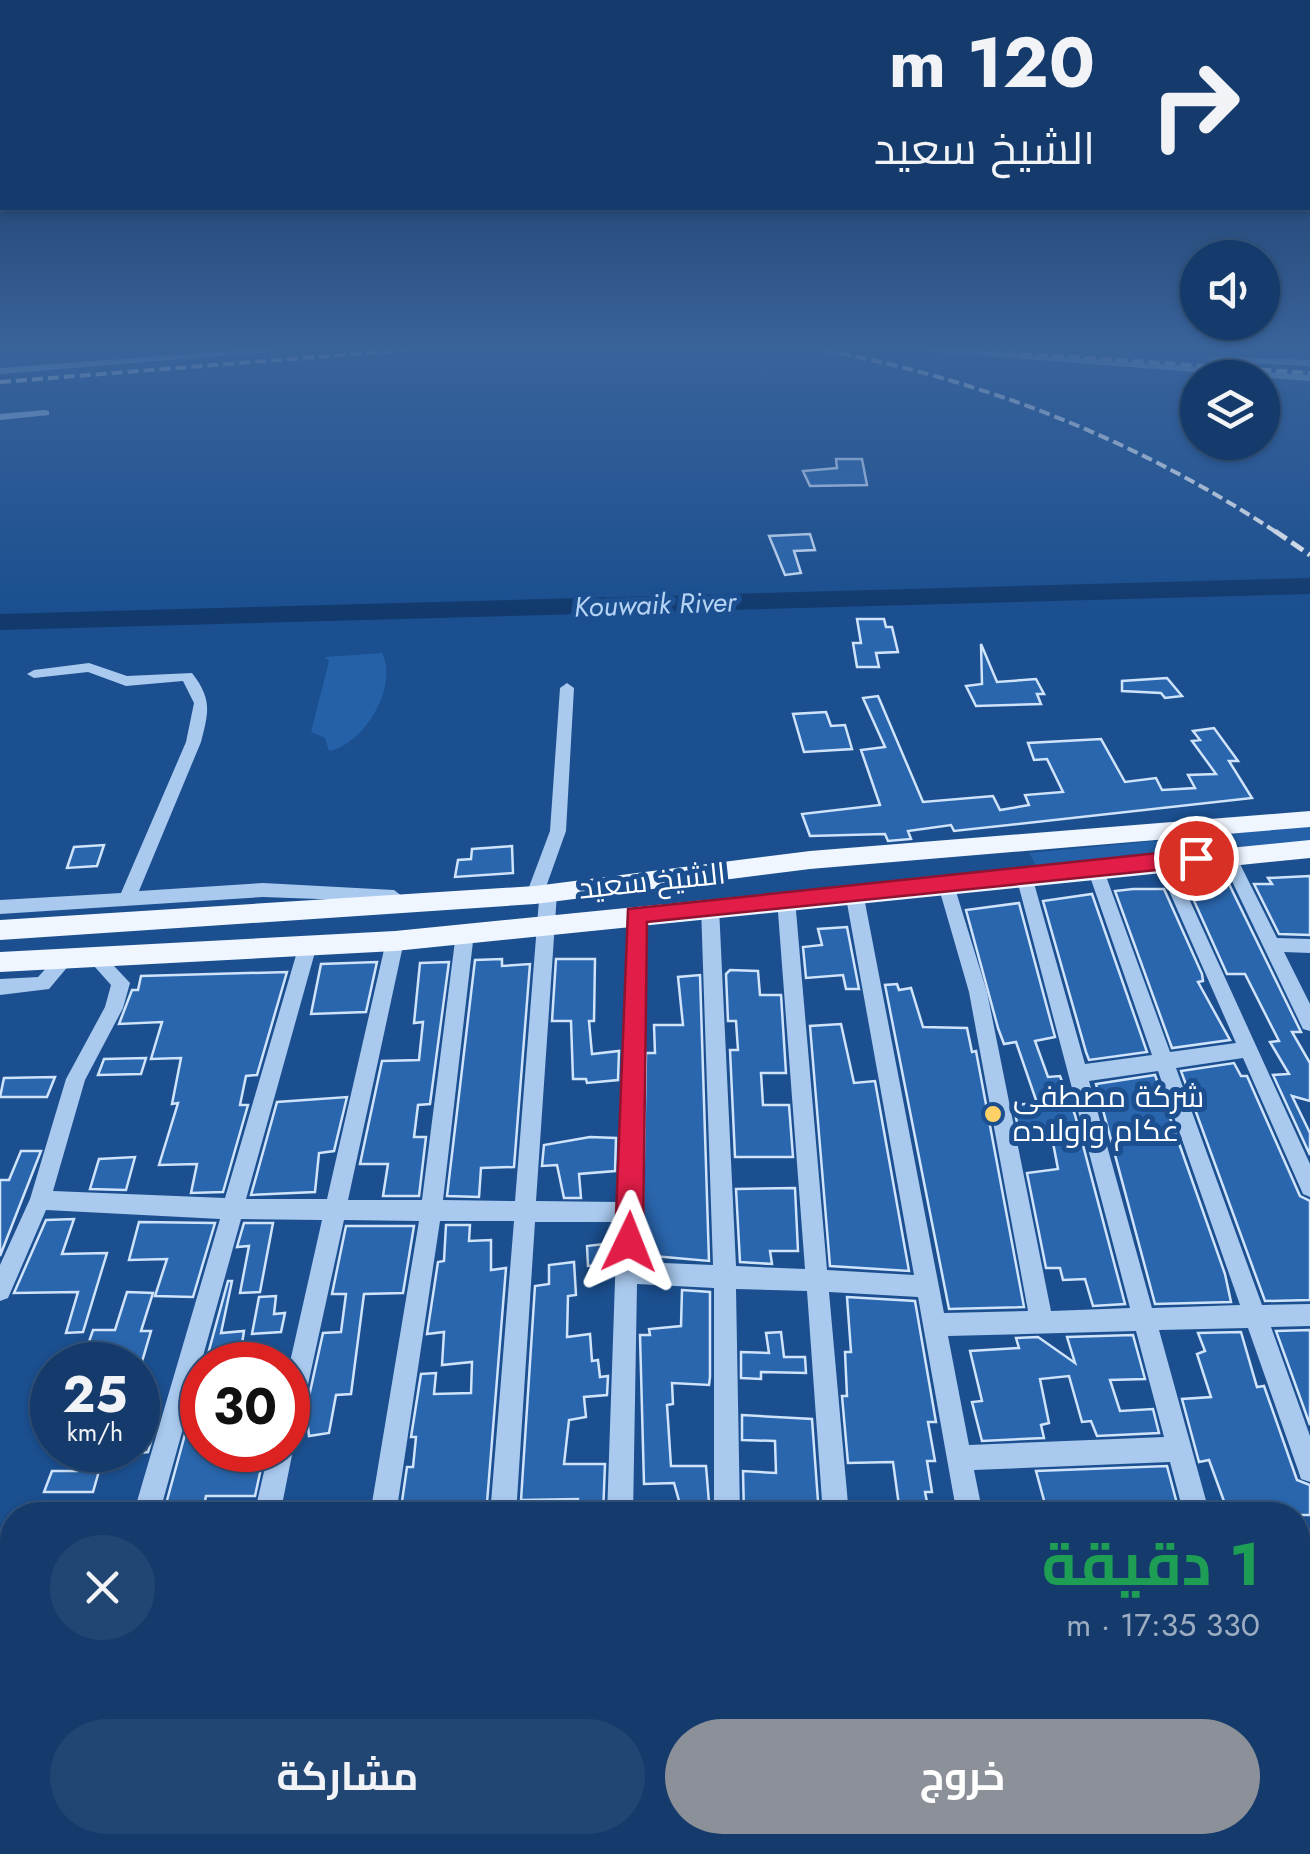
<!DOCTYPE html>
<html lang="ar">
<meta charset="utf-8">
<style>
body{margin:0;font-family:Jost,Cairo,sans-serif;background:#214673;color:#f1f3f6;direction:rtl;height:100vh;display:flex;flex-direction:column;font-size:38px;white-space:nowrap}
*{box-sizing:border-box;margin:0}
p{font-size:32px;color:#9dadc1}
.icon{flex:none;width:55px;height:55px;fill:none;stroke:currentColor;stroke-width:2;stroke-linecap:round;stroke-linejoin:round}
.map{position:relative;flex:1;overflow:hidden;direction:ltr}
.side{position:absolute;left:0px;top:1502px;width:1310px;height:352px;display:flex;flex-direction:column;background:#143b6b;border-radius:40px 40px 0 0;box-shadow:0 2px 8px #0004,0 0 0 2px #33557e;direction:rtl}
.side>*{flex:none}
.hud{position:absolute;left:0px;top:0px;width:1310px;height:210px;box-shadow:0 2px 8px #0004,0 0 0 2px #33557e;direction:rtl;background:#143b6b;color:#f1f3f6;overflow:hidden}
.tools{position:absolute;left:1180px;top:240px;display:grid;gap:20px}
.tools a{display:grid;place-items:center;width:100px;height:100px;border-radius:50%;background:#143b6b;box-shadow:0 2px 8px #0004,0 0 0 2px #33557e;font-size:50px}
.speed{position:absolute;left:30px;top:1342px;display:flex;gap:20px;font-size:50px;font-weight:700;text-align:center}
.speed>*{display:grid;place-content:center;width:130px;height:130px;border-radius:50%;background:#143b6b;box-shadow:0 2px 8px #0004,0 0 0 2px #33557e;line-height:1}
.speed small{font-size:25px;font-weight:400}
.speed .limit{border:15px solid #d22;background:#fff;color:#111}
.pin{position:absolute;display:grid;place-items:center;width:85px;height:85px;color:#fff;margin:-42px;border:5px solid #fff;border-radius:50%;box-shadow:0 2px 10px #0007}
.me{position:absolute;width:110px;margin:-55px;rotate:2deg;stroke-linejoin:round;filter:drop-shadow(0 0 8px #0008)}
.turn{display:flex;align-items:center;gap:35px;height:210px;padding:0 50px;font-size:45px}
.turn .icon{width:130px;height:130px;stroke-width:2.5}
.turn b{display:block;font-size:70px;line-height:85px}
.round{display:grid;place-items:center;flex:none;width:105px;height:105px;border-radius:52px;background:#214673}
.summary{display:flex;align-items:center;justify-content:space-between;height:170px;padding:0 50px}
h1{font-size:60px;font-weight:700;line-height:75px;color:#1e9e55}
.button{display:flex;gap:20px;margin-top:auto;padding:20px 50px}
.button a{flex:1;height:115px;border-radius:60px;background:#8c9099;color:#fff;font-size:40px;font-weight:700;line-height:115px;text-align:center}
.button a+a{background:#214673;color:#f1f3f6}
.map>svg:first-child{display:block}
.green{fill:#2461a8}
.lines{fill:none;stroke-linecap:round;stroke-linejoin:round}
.river{fill:#123a6d;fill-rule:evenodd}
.building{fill:#2a66ad;stroke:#cfe3fa;stroke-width:2.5}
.minor{fill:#a9c9ee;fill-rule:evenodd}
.major{fill:#f0f6ff;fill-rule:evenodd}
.rail-far1{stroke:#fff;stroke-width:4;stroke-dasharray:11 5;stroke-linecap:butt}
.rail{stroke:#fff;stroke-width:5;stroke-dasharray:14 6;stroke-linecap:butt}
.route{fill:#e11d48;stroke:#92132f;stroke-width:2.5}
.poi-dot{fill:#ffd166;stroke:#1b4f8f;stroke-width:4}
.labels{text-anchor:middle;stroke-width:10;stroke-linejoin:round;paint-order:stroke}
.far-water-label{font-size:28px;font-style:italic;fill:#b5d3f5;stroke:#1b4f8f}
.street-label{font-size:30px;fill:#fff;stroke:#1b4f8f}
.poi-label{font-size:30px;fill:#fff;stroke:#1b4f8f;text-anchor:start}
</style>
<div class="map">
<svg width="1310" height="1854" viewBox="0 0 1310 1854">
<rect width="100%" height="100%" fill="#1b4f8f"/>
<!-- green -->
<g class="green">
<path d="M382 653C399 686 364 745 329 751L325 738 311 732 329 661 325 657Z"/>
<polygon points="1310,826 1310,841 1037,867 1029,853"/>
</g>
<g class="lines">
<!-- river -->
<polygon class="river" points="1310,578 1310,594 0,630 0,614"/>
</g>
<!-- building -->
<g class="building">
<polygon points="836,459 862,459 867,485 810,486 803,471 837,468"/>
<polygon points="810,534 815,550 794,551 801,573 785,575 769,536"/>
<polygon points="857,619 884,619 886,627 892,627 898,652 876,653 879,667 857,667 853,643 861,643"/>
<polygon points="981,644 997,682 1036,679 1044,694 1037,694 1041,704 976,706 966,686 982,684"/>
<polygon points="1167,678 1182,696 1165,698 1161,693 1122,691 1122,681"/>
<polygon points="878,696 923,802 993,796 1000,810 1029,805 1025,795 1063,792 1047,759 1034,760 1028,743 1101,739 1125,782 1156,778 1162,790 1195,788 1188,775 1216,774 1192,741 1200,740 1193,731 1214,728 1238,761 1229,761 1252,798 954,831 951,825 908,831 911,839 888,841 885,834 810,836 802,814 880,805 861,750 885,747 863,698"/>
<polygon points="826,712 831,726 845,725 852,749 804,752 793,714"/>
<polygon points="104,845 97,866 67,868 74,847"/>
<polygon points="512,846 513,873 455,877 458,860 471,859 472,849"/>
<polygon points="1310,876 1310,935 1279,934 1254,884 1272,884 1268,878"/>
<polygon points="1228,882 1301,1032 1292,1032 1310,1063 1310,1101 1292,1096 1310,1133 1310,1155 1273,1075 1289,1074 1270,1042 1279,1041 1245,974 1227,974 1186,883"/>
<polygon points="1133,889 1164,889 1202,974 1203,981 1198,982 1230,1040 1172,1048 1115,891"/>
<polygon points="1092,894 1147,1052 1089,1060 1086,1052 1043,901"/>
<polygon points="1019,903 1055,1037 1035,1041 1048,1077 1060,1076 1075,1115 1125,1304 1093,1306 1085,1279 1063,1280 1060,1268 1046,1268 1027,1173 1058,1169 1050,1127 1019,1131 1013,1105 1037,1103 1016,1042 1004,1044 998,1028 966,910"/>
<polygon points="847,927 859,989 846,989 843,975 806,978 803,947 822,945 818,929"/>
<polygon points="502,959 502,966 530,964 514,1167 481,1168 479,1197 447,1196 475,960"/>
<polygon points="556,959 595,959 594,1021 589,1021 592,1054 619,1051 618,1080 587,1083 586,1079 573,1079 571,1021 552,1021"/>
<polygon points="377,962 366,1012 311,1014 321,964"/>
<polygon points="449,962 430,1104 418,1105 414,1137 426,1137 419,1196 383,1196 388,1164 360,1164 382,1061 419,1060 423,1022 414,1023 420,963"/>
<polygon points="730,970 758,971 760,995 781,995 786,1073 761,1073 763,1105 789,1105 793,1157 735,1157 730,1050 738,1050 736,1021 728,1021 726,974"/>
<polygon points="287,972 257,1075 246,1076 240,1105 248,1105 223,1192 191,1193 197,1164 159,1165 178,1103 172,1104 181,1058 151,1059 162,1022 119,1024 132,990 138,990 141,976"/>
<polygon points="700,975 709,1261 642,1255 646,1053 655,1053 654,1025 683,1025 678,977"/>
<polygon points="897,984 899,990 911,988 923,1027 967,1028 972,1052 976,1051 1024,1307 949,1309 885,985"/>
<polygon points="841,1024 854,1083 875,1081 909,1271 830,1266 810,1026"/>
<polygon points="146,1058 141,1074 98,1075 104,1059"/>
<polygon points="1234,1063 1241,1076 1247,1076 1300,1196 1310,1201 1310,1300 1265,1301 1181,1071"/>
<polygon points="1155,1075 1225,1274 1231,1302 1155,1304 1096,1084"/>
<polygon points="55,1077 47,1097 0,1097 4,1078"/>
<polygon points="347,1097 334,1151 319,1153 315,1192 251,1195 277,1102"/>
<polygon points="590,1137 616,1138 615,1171 579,1174 581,1198 564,1198 557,1165 542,1166 544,1145"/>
<polygon points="21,1151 41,1151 0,1256 0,1180 9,1180"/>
<polygon points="135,1157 126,1190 90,1189 99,1159"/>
<polygon points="795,1188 798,1251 770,1251 772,1264 740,1262 736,1189"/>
<polygon points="74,1219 62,1254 107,1253 83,1332 66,1333 78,1292 14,1293 46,1220"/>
<polygon points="139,1222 215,1223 193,1297 155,1296 167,1259 129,1260"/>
<polygon points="244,1223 273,1223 260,1292 240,1293 249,1246 237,1247"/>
<polygon points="446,1225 470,1225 469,1241 491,1240 491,1270 506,1268 486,1515 400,1515 407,1467 413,1467 416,1437 411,1437 421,1374 436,1373 434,1394 471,1393 472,1362 442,1365 444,1332 427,1334 438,1262 444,1261"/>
<polygon points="346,1226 414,1226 403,1293 364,1294 351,1394 336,1395 329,1433 309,1436 306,1410 323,1333 341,1332 346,1294 332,1294"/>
<polygon points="613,1243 612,1264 588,1266 587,1246"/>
<polygon points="574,1262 576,1295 568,1296 567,1337 590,1334 592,1361 598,1360 600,1377 608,1376 607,1395 584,1397 586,1417 569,1420 564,1464 605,1464 603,1515 578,1515 578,1499 521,1500 535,1286 549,1284 549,1265"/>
<polygon points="228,1281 232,1281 221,1333 244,1331 239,1363 205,1365"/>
<polygon points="682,1290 710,1292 710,1377 709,1385 672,1383 673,1404 667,1405 671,1466 706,1466 710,1515 683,1515 674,1483 644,1484 640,1335 650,1335 649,1329 681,1326"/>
<polygon points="127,1292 153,1293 141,1331 151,1331 141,1365 81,1365 93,1330 115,1330"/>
<polygon points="276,1296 274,1314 285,1313 281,1332 252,1334 259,1297"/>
<polygon points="847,1297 915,1301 936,1422 928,1422 935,1461 927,1461 932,1492 925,1492 929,1512 900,1513 893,1462 848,1463 842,1396 847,1396 845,1352 851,1352"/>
<polygon points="1310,1330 1310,1425 1276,1331"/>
<polygon points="781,1332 784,1357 805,1357 806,1373 761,1372 761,1379 741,1378 741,1352 769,1353 766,1333"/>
<polygon points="1241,1332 1257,1387 1264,1386 1297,1480 1310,1485 1310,1515 1229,1515 1209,1460 1199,1462 1182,1399 1211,1397 1197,1354 1205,1351 1198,1333"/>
<polygon points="1133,1335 1145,1379 1110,1380 1120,1411 1153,1409 1159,1433 1097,1436 1091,1421 1082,1422 1069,1376 1040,1379 1049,1423 1041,1425 1044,1438 982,1441 972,1402 982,1401 970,1351 1019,1348 1016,1338 1038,1337 1075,1363 1067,1337"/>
<polygon points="202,1372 202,1450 265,1450 255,1496 206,1496 202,1515 163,1515"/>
<polygon points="160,1410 148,1452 138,1453 138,1411"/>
<polygon points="742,1415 812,1419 819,1515 744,1515 743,1471 776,1473 775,1441 742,1440"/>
<polygon points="81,1457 103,1457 93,1492 44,1492 52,1471 77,1471"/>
<polygon points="1167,1466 1180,1515 1104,1515 1103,1511 1048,1515 1036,1471"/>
</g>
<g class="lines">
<!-- minor -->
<g class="minor">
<polygon points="241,350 292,350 0,374 0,368"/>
<polygon points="908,350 960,350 1310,375 1310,381"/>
<polygon points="1211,356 1310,360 1310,366 1208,361 1206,359"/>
<polygon points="45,410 49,411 49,415 0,420 0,414"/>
<path d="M89 663 127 676 192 673C212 699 209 711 201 742L139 891 263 883 394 890 403 897 400 902 263 897 0 914V900L121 893 186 742 194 703 183 681 126 686 88 672 34 678 27 674 34 670Z"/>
<path d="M567 683 574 688 566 831 546 887 554 888 557 893 536 1201 618 1202 627 915 630 910H642L645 915 639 1206 642 1212 639 1219 638 1262 713 1265 701 907 710 900 719 907 736 1266 805 1269 777 899 786 892 795 899 827 1270 914 1275 845 892 854 885 863 892 944 1313 1028 1311 969 992 938 885 946 879 954 885 987 992 1051 1311 1130 1308 1016 876 1024 870 1032 876 1085 1064 1152 1055 1087 868 1095 862 1103 868 1170 1052 1236 1043 1156 861 1164 855 1170 857 1310 1164V1197L1303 1194 1243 1058 1176 1068 1262 1305 1310 1304V1326L1271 1327 1310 1436V1482L1301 1479 1298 1470 1248 1328 1159 1330 1210 1515H1184L1170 1462 974 1470 983 1515H957L918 1297 829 1292 849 1515H823L807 1291 736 1289 740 1515H714V1288L637 1284 633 1515H607L617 1222H535L516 1515H490L514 1221H440L396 1515H370L419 1221 344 1220 300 1421 297 1430 288 1433V1371L322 1220 241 1219 159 1515H133L220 1219 46 1210 8 1298 0 1301V1265L30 1199 66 1079 105 1007 111 985 86 957 89 952H101L130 983 123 1008 85 1080 53 1191 225 1198 299 945 302 940H314L317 945 246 1199H327L386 941 389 936H401L404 941 348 1200H422L456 933 459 928H471L474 933 443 1200 515 1201 539 900H529L526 895 550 831 560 688ZM1158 1071 1240 1305 1152 1308 1089 1081ZM1136 1331 1164 1437 969 1445 948 1336Z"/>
<polygon points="1227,848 1235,854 1277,938 1310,939 1310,953 1284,952 1310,1004 1310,1031 1303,1029 1219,854"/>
<polygon points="66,951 72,953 75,958 49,989 0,995 0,979 38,977 60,953"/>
<polygon points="288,1440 293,1450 280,1515 254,1515 269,1450 288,1450"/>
<polygon points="1310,1585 1310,1611 1298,1612 1298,1586"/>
<polygon points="0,1656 12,1657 12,1685 0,1684"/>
<polygon points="1298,1839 1302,1854 1272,1854 1269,1842 1298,1842"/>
<polygon points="38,1842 68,1842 65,1854 35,1854"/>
<polygon points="178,1842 208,1842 206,1854 176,1854"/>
<polygon points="317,1842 347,1842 345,1854 315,1854"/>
<polygon points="464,1842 494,1842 493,1854 463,1854"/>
<rect x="588" y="1842" width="30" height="12"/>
<rect x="715" y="1842" width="30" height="12"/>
<polygon points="845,1842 875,1842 876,1854 846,1854"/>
<polygon points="1016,1842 1046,1842 1048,1854 1018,1854"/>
</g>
<!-- major -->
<g class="major">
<polygon points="1310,811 1310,827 810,869 535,904 0,940 0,920 535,886 810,851"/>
<polygon points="1310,840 1310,858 395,951 0,972 0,952 395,931"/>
</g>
<!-- rail-far1 -->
<g class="rail-far1">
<path d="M824 350C988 381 1139 441 1279 534"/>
<polyline points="973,350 1310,373"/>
<polyline points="0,382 404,350"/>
</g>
<!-- rail -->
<polyline class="rail" points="1275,531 1310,555"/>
</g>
<!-- sky -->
<linearGradient id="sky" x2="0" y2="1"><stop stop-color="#0f2b4f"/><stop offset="0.57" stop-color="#39639b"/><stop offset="1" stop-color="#39639b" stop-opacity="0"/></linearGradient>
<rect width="1310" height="610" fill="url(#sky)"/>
<!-- route -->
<polygon class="route" points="1196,849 1207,858 1196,866 647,922 643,1242 639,1252 629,1256 619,1252 615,1242 628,909"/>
<!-- markers -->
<circle class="poi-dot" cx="993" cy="1114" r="10"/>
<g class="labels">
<!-- far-water labels -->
<g class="far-water-label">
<text transform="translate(655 604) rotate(-2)" y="10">Kouwaik River</text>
</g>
<!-- street labels -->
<g class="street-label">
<text transform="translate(652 881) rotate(-6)" y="10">الشيخ سعيد</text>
</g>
<!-- poi labels -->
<g class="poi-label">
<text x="1013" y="1107">شركة مصطفى<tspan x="1013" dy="34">عكام واولاده</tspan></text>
</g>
</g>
</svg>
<div class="tools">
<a><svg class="icon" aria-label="sound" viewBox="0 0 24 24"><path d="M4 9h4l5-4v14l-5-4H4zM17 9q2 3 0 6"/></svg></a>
<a><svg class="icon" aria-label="layers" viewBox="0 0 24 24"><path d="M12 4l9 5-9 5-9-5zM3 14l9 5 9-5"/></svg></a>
</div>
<div class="speed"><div>25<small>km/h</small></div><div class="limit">30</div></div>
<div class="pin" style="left:1196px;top:858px;background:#d93025"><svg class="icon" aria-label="arrive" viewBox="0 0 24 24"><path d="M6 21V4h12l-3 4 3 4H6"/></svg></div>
<svg class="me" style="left:629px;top:1242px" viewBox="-20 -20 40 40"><path d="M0-17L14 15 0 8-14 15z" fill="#e11d48" stroke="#fff" stroke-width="4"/></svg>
<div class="hud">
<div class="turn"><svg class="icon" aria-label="right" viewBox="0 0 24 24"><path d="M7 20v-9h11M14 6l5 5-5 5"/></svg><div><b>120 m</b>الشيخ سعيد</div></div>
</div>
<section class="side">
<div class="summary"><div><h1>1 دقيقة</h1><p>330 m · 17:35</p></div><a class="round"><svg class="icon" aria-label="close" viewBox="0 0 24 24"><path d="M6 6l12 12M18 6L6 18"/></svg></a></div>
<div class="button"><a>خروج</a><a>مشاركة</a></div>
</section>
</div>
